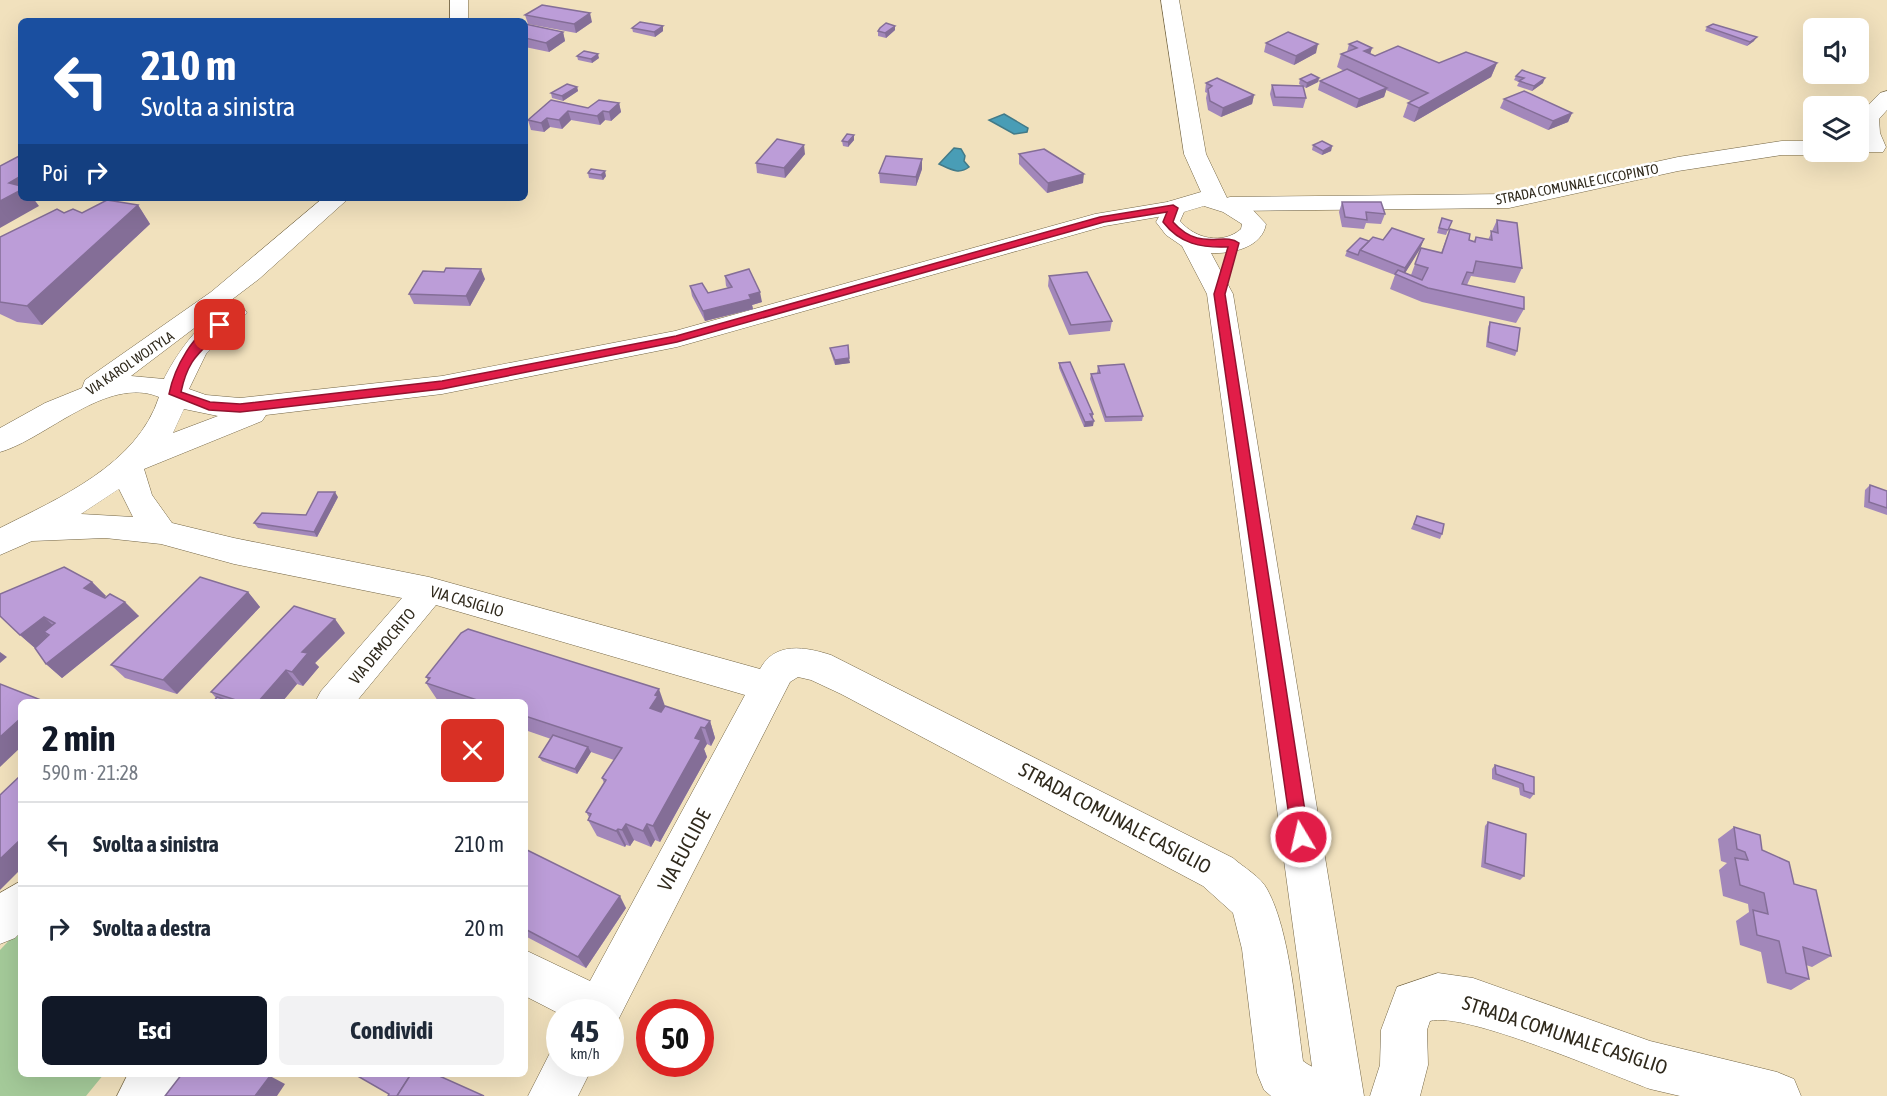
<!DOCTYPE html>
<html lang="it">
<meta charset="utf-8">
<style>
body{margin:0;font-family:"Asap Condensed",sans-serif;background:#f2f2f3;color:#1f2937;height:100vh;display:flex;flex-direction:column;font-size:22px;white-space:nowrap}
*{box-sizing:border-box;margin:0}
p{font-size:20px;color:#747a83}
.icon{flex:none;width:33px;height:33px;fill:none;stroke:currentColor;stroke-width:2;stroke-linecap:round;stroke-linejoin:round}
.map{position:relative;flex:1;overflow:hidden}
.sheet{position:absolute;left:18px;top:699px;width:510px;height:378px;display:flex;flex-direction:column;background:#fff;border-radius:9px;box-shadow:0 6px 24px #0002}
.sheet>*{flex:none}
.top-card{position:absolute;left:18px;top:18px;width:510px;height:183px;border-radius:9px;box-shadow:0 6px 24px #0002;background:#1a4fa0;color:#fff;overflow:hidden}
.buttons{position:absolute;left:1803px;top:18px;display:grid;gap:12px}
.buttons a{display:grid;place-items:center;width:66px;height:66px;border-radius:9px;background:#fff;box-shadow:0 6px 24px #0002;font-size:30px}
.speed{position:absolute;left:546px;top:999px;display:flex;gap:12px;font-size:30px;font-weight:700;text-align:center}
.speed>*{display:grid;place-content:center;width:78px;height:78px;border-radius:50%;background:#fff;box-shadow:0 6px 24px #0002;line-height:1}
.speed small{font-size:15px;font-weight:400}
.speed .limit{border:9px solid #d22;background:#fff;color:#111}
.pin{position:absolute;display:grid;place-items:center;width:51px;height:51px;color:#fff;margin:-26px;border-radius:12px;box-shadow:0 3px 9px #0006}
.me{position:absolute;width:66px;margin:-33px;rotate:351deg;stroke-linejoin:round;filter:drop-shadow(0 0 4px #0008)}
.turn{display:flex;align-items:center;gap:21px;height:126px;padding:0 24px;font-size:27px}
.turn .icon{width:78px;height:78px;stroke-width:2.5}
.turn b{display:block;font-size:42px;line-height:51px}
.then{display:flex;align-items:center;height:57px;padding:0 24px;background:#0003;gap:12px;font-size:22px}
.round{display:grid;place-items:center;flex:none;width:63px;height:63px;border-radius:9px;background:#f2f2f3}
.headline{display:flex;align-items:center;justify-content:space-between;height:102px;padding:0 24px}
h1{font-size:36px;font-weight:700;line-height:45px;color:#111827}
.cta{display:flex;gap:12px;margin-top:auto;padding:12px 24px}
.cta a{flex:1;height:69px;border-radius:9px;background:#111827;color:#fff;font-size:24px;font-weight:700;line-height:69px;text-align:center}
.cta a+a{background:#f2f2f3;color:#1f2937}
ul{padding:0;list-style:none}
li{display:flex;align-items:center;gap:18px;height:84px;padding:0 24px;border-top:2px solid #e0e1e3}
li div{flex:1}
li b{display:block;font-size:22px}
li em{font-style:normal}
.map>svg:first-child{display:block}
.green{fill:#a4ca99}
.water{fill:#499db6;stroke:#427a88;stroke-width:1.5}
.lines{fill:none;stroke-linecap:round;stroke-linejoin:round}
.minor-casing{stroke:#746646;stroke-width:1}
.major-casing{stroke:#746646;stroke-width:1}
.minor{fill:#fff;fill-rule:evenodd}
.major{fill:#fff;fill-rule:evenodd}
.wall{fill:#a287ba}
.shaded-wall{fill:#846e97}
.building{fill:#bc9dd8;stroke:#846e97;stroke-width:1.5}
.route{fill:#e11d48;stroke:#92132f;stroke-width:1.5}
.labels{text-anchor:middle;stroke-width:5;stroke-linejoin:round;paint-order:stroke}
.far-street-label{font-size:14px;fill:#302a1d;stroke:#fff}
.street-label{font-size:16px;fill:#302a1d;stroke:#fff}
.near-street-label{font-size:20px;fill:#302a1d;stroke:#fff}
</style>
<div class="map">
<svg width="1887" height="1096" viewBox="0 0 1887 1096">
<rect width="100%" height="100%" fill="#f1e1bd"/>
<!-- green -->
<polygon class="green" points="21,928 21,1074 104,1074 86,1096 0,1096 0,950"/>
<!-- water -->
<g class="water">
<polygon points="1004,114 1028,128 1027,132 1014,134 989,120"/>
<path d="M954 148 961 149 965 156 964 161 969 167C959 175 950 169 939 164Z"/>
</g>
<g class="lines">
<!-- minor casing -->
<g class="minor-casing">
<g id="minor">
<rect x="450" y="0" width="18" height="21"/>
<polygon points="1887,91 1887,110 1879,119 1880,133 1886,147 1883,152 1867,152 1858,134 1858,116 1880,93"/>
<polygon points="1782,141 1814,141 1814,152 1823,152 1814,155 1782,155 1678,171 1509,208 1230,211 1222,209 1218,204 1222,199 1230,197 1509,194 1678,157"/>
<path d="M323 198H349L259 279 131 376 164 379C176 354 212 300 243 307L247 313 206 354 189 389 206 395 240 398 442 376 675 331 1095 214 1173 201 1181 203 1185 208 1181 213 1105 226 677 347 442 394 266 415 262 421 144 469 152 495 172 523 234 538 429 577 760 669C775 641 806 647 831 655L1233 858C1243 867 1261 877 1267 889 1290 930 1296 1013 1303 1061 1317 1072 1333 1072 1350 1079L1357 1096H1271L1264 1090 1257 1073 1242 949 1233 913 1203 886 841 694 811 680 798 677 790 682 614 1028 610 1030V1012L560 1014 525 996V950L590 981 745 695 436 605 356 702H315L321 691 402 598 234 564 161 544 105 538 32 541 0 555V528C59 498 137 465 159 397 107 375 46 439 0 452V428L45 403 82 388 85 380 211 292ZM184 409 218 416 173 433ZM119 489 133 517 81 514Z"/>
<polygon points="21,881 21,932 15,938 0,944 0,893"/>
<path d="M1438 973 1473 978 1650 1041 1777 1072 1794 1079 1801 1096H1680L1650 1089C1609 1074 1464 1011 1430 1021L1427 1030 1428 1065 1420 1096H1370L1380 1065 1381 1030 1397 987Z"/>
<polygon points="560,1045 560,1064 594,1064 578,1096 528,1096 553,1047"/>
<polygon points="128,1074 182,1074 171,1096 117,1096"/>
</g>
</g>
<!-- major casing -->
<g class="major-casing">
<path id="major" d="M1161 0H1179L1206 154 1227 198 1250 207 1266 224C1262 248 1231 254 1211 253L1233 294 1364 1096H1316L1207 294 1182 246 1166 235 1156 222 1167 202 1201 192 1184 154ZM1204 206 1223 212 1242 224 1241 229C1223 245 1195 239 1180 221L1184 212Z"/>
</g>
<!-- minor -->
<use href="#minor" class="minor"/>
<!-- major -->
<use href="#major" class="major"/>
</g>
<!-- wall -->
<g class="wall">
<polygon points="525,15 592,22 576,33 528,24"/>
<polygon points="525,24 563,32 565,41 549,52 525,47"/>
<polygon points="1707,27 1754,41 1747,46 1705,31"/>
<polygon points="632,28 663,31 655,37 633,32"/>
<polygon points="895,30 886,38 878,36 878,31"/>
<polygon points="1266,43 1316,53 1294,65 1264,52"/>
<polygon points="1349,44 1372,48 1370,54 1375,56 1439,63 1497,63 1491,77 1414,122 1403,117 1408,103 1411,101 1386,90 1384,97 1356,108 1318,90 1320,81 1344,71 1337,67 1341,54 1347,52"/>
<polygon points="577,56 599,58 592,63 578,60"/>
<polygon points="1516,76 1543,83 1532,91 1517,86 1519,82 1514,80"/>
<polygon points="1319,78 1318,82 1306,88 1299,84 1300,79"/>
<polygon points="1206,83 1254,95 1252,104 1221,117 1208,110 1206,98 1207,93 1205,92"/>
<polygon points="1272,85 1306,98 1303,108 1273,106 1270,94"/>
<polygon points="577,87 578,91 563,101 552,98 551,93"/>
<polygon points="1504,99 1572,113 1568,122 1548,130 1500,108"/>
<polygon points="551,100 588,108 619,103 621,112 611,121 605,120 600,125 571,120 562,129 550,127 544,132 531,130 528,120"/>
<polygon points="854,135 854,140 848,147 843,146 842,141"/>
<polygon points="1313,145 1332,146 1331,151 1322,155 1312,150"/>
<polygon points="805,154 785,178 757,173 756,163"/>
<polygon points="1019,154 1083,183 1047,193 1019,164"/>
<polygon points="591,169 606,176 603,180 589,178 588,173"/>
<polygon points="922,169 916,186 880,183 879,173"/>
<polygon points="1342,202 1385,214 1381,224 1366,223 1364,229 1342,227 1339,212"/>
<polygon points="138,205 150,224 42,325 17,322 0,314 0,237 64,213 82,213"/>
<polygon points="1442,218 1448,230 1446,235 1437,233"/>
<polygon points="1497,220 1522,268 1515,283 1471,276 1467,285 1524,309 1516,323 1422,302 1390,289 1395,275 1345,256 1347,251 1369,241 1424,239 1420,249 1405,273 1411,275 1421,248 1441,253 1450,229 1469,240 1474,241 1476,237 1488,240"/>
<polygon points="725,276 762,302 752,305 753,309 705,321 692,296 690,286 708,293 728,288 726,286"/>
<polygon points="1049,276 1112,321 1110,331 1069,335 1048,286"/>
<polygon points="485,279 470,306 414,304 409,294"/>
<polygon points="1490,322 1517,351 1515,356 1486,347 1488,327"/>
<polygon points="830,348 850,363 835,365 831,353"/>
<polygon points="1059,363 1093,414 1093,426 1084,427 1059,368"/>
<polygon points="1098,366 1143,416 1142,421 1105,422 1090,379 1091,374 1097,373"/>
<polygon points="1870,485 1887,491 1887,515 1864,507 1865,490"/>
<polygon points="338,497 317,537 258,528 254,523 306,515"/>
<polygon points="1417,516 1442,534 1440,539 1411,529"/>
<polygon points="92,582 106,596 104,597 139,616 62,678 46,664 35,648 20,635"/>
<polygon points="248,592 260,607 177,694 125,678 111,665"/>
<polygon points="345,633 315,663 319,667 303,686 297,684 282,702 213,702 216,698 211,692"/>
<polygon points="426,677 665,706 710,721 715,738 711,746 707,744 704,749 707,757 660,842 655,840 651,847 634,840 630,846 626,845 625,847 597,836 588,820 589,817 586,812 604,783 602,778 614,760 591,752 577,774 542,761 539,757 551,739 525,730 525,702 441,702 438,701 426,683 428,680"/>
<polygon points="1495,765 1534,777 1534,794 1530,799 1520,795 1519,788 1492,779 1492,769"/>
<polygon points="1488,822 1524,876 1520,880 1481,867 1485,826"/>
<polygon points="1734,827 1762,850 1794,884 1831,956 1812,967 1806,965 1809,979 1791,990 1767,983 1761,952 1740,945 1736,921 1749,912 1748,904 1723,896 1719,870 1727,863 1721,861 1718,839"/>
<polygon points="525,849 626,908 586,968 525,936"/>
</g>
<!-- shaded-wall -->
<g class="shaded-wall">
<polygon points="590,13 592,22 576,33 574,24"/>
<polygon points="663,26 663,31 655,37 654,32"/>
<polygon points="895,26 895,30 886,38 885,33"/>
<polygon points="563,32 565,41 549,52 546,43"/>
<polygon points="1757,37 1754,41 1747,46 1750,42"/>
<polygon points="1318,44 1316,53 1294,65 1296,56"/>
<polygon points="1372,48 1368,61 1364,51"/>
<polygon points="598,54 599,58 592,63 591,59"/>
<polygon points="1497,63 1491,77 1414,122 1419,108"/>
<polygon points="1319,78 1318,82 1306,88 1307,83"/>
<polygon points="1545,78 1543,83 1532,91 1534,86"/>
<polygon points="577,87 578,91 563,101 562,96"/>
<polygon points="1387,88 1384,97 1356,108 1359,99"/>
<polygon points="1254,95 1252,104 1221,117 1223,108"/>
<polygon points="619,103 621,112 611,121 609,112"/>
<polygon points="568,111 571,120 562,129 559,120"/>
<polygon points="603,111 605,120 600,125 597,116"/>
<polygon points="1572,113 1568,122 1548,130 1553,121"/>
<polygon points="547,118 550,127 544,132 541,123"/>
<polygon points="854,135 854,140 848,147 848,142"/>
<polygon points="804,145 805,154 785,178 784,168"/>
<polygon points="1332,146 1331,151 1322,155 1323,151"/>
<polygon points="922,159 922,169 916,186 916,177"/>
<polygon points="605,171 606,176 603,180 601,175"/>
<polygon points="1084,174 1083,183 1047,193 1048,183"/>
<polygon points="21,176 21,198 33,198 39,206 0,228 0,201 9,183"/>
<polygon points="138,205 150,224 42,325 27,306"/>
<polygon points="1424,239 1420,249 1402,278 1405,268"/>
<polygon points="481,269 485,279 470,306 466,296"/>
<polygon points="760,292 762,302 752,305 753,309 705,321 703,311 749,295"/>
<polygon points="849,358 850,363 835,365 835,360"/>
<polygon points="1094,421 1093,426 1084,427 1085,422"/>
<polygon points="335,492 338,497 317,537 314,532"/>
<polygon points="92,582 106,596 99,602 84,588"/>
<polygon points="248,592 260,607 177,694 163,680"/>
<polygon points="125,602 139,616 62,678 46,664"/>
<polygon points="44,617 59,631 44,632 50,638 36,649 20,635"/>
<polygon points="335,619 345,633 315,663 319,667 303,686 292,672 302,652"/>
<polygon points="0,652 7,657 0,663"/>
<polygon points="286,670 297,684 282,702 258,702"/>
<polygon points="659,689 665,706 665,714 650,708 655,695"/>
<polygon points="21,718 21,747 0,767 0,737"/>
<polygon points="710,721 715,738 711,746 705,728"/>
<polygon points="701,727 707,744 704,749 707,757 660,842 653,826 695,738"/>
<polygon points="588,747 591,752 577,774 575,769"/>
<polygon points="626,824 634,840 630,846 622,830"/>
<polygon points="647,824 655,840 651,847 643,831"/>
<polygon points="618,829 626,845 625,847 616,831"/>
<polygon points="21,839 21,869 0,890 0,859"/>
<polygon points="620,896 626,908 586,968 578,957"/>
<polygon points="270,1076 285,1084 277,1096 255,1096"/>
</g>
<!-- building -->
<g class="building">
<polygon points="542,5 590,13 574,24 525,15"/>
<polygon points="640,22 663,26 654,32 632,28"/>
<polygon points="886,23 895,26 885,33 878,31 880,28"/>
<polygon points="525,24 563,32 546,43 525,38"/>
<polygon points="1713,24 1757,37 1750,42 1707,27"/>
<polygon points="1288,32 1318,44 1296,56 1266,43"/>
<polygon points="1357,41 1372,48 1364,51 1375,56 1398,46 1439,63 1466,52 1497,63 1419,108 1408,103 1428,93 1341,54 1357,48 1349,44"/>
<polygon points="584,51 598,54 591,59 577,56"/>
<polygon points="1347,69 1387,88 1359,99 1320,81"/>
<polygon points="1522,70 1545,78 1534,86 1519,81 1524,78 1516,76"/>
<polygon points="1311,74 1319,78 1307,83 1300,79"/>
<polygon points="1217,78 1254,95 1223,108 1210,101 1208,89 1212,86 1206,83"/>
<polygon points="567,84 577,87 562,96 551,93"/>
<polygon points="1272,85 1303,86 1306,98 1275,97"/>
<polygon points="1524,91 1572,113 1553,121 1504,99"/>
<polygon points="551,100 588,108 599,100 619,103 609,112 603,111 597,116 568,111 559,120 547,118 541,123 528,120"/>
<polygon points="847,134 854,135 848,142 842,141"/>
<polygon points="777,139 804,145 784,168 756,163"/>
<polygon points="1322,141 1332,146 1323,151 1313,145"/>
<polygon points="1044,149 1084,174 1048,183 1019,154"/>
<polygon points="21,155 21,176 9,183 21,186 21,190 0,201 0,166"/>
<polygon points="886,156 922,159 916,177 879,173"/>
<polygon points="591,169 605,171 601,175 588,173"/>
<polygon points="107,200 138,205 27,306 0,302 0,237 57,209 64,213 73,209 82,213"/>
<polygon points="1342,202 1381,202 1385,214 1366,212 1367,220 1345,217"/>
<polygon points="1442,218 1452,221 1448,230 1439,228"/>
<polygon points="1497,220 1517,223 1522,268 1476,261 1473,273 1467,272 1462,284 1524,297 1524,309 1428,288 1395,274 1398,270 1422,280 1428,268 1415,264 1421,248 1442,253 1450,229 1470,234 1469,240 1475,242 1476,237 1492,240 1491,231 1498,233"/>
<polygon points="1392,228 1424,239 1405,268 1360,250 1373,237 1383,240"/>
<polygon points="1360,238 1369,241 1360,250 1358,255 1347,251"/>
<polygon points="446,268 481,269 466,296 409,294 423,271 444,272"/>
<polygon points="749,269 760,292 749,295 751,299 703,311 690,286 702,283 708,293 732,287 725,276"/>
<polygon points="1087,272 1112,321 1071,325 1049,276"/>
<polygon points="1490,322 1520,328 1517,351 1488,342"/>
<polygon points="848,345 849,358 835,360 830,348"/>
<polygon points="1070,362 1093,414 1090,414 1094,421 1085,422 1059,363"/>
<polygon points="1124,364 1143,416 1106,417 1091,374 1100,373 1098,366"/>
<polygon points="1870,485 1887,491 1887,508 1869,502"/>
<polygon points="318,492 335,492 314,532 254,523 262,513 306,515"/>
<polygon points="1417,516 1444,524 1442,534 1414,524"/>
<polygon points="64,567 92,582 84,588 105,598 110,594 125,602 46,664 35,648 49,635 44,632 55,623 44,617 20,635 0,616 0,594"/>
<polygon points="200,577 248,592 163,680 111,665"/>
<polygon points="294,606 335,619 302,652 308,653 292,672 286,670 258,702 242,702 211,692"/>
<polygon points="468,629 659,689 655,695 658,696 650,708 661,712 665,706 710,721 705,728 701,727 695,738 701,740 653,826 647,824 643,831 626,824 622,830 618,829 616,831 588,820 591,814 586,812 606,780 602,778 622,748 525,716 525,702 483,702 426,683 430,678 426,677 461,633"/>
<polygon points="0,684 41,700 39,702 21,702 21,718 0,737"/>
<polygon points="217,697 231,702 213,702"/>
<polygon points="553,735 588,747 575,769 539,757"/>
<polygon points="1495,765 1534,777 1534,794 1524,791 1523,784 1496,774"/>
<polygon points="21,775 21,839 0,859 0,795"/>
<polygon points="1488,822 1526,834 1524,876 1485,863"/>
<polygon points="1734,827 1760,835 1762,850 1789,862 1794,884 1816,890 1831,956 1803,947 1809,979 1786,973 1779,941 1757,935 1753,910 1768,914 1764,893 1740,885 1735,858 1748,860 1745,852 1737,849"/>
<polygon points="525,849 620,896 578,957 525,929"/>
<polygon points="182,1074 266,1074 270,1076 255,1096 165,1096"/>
<polygon points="354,1074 411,1074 397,1096 388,1096 389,1094"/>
<polygon points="411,1074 435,1074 484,1096 397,1096"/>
</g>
<!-- route -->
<path class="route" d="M1173 205 1178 208 1173 222C1201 253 1223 231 1239 243L1225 294 1309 837 1307 842 1301 844 1295 842 1292 837 1214 294 1228 247C1201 248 1180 244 1163 222L1167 212 1104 222 677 342 442 389 240 412 209 410 169 394C174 369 193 331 220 321L226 325C203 352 189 354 181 392L210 402 240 404 442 381 676 336 1100 217Z"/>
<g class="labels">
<!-- far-street labels -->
<g class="far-street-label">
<text transform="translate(1577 184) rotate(-11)" y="5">STRADA COMUNALE CICCOPINTO</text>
<text transform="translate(130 363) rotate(-34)" y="5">VIA KAROL WOJTYLA</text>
</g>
<!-- street labels -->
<g class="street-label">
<text transform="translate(467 601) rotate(16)" y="6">VIA CASIGLIO</text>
<text transform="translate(382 646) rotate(-50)" y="6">VIA DEMOCRITO</text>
</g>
<!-- near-street labels -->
<g class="near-street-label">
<text transform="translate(1115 818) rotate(28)" y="7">STRADA COMUNALE CASIGLIO</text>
<text transform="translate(684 850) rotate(-62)" y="7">VIA EUCLIDE</text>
<text transform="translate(1565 1035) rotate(18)" y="7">STRADA COMUNALE CASIGLIO</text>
</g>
</g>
</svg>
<div class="buttons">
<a><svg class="icon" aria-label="sound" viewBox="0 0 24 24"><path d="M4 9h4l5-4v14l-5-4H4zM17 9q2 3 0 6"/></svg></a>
<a><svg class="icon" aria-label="layers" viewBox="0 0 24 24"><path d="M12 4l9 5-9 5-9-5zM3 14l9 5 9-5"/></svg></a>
</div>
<div class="speed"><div>45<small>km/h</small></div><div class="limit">50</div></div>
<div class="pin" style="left:220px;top:325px;background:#d93025"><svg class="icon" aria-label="arrive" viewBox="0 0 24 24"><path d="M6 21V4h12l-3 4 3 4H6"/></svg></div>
<svg class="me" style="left:1301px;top:837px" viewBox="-20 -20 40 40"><circle r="17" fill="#e11d48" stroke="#fff" stroke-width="3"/><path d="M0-11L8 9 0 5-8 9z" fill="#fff"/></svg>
<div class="top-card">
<div class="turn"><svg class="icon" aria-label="left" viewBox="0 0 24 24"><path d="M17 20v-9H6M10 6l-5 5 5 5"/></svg><div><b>210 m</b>Svolta a sinistra</div></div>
<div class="then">Poi<svg class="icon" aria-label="right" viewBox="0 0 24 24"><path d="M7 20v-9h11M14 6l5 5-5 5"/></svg></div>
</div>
<section class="sheet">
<div class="headline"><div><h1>2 min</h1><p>590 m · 21:28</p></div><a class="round" style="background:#d93025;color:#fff"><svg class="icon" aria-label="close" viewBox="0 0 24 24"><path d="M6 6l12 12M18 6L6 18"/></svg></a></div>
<ul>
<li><svg class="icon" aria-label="left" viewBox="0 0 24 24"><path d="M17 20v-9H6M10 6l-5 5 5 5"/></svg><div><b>Svolta a sinistra</b></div><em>210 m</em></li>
<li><svg class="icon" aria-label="right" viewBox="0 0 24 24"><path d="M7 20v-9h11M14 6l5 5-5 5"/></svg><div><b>Svolta a destra</b></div><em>20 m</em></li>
</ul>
<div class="cta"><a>Esci</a><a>Condividi</a></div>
</section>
</div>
